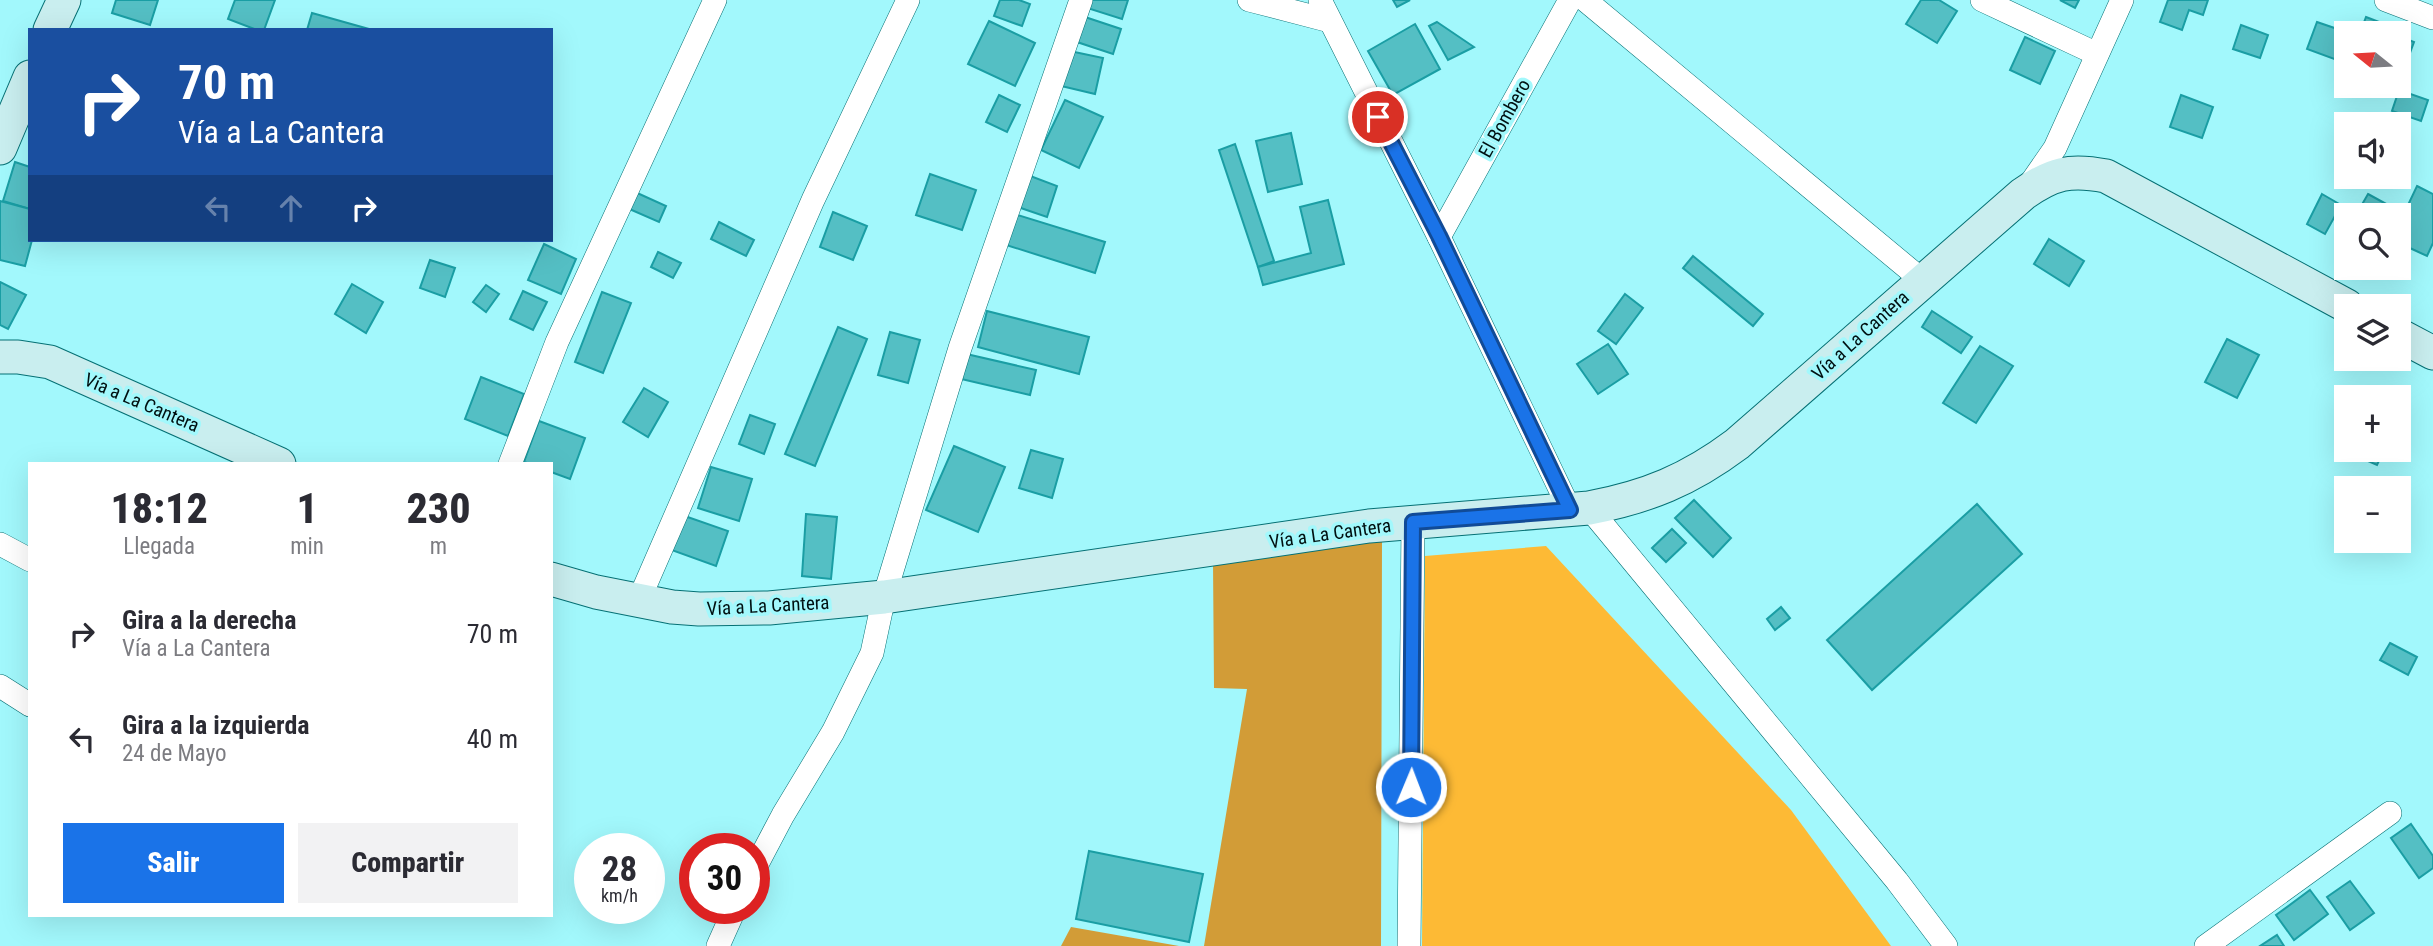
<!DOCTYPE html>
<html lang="es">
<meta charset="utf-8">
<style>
body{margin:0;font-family:"Roboto Condensed",sans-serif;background:#f2f2f3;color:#2b2b33;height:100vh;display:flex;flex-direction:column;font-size:26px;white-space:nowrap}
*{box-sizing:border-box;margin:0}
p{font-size:23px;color:#7c7c81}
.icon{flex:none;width:38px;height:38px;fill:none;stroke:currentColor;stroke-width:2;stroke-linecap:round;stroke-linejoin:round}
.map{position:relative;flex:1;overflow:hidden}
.details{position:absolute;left:28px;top:462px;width:525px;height:455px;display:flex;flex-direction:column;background:#fff;border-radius:0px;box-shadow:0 7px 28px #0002}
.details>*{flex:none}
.hud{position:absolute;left:28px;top:28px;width:525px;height:214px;border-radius:0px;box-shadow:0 7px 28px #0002;background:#1a4fa0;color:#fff;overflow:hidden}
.needle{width:46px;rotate:288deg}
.buttons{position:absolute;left:2334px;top:21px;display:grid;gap:14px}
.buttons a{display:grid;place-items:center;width:77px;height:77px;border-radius:0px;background:#fff;box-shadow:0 7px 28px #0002;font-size:35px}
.speed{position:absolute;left:574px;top:833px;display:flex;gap:14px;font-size:35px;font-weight:700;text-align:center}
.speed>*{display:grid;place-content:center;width:91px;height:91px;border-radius:50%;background:#fff;box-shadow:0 7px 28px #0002;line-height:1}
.speed small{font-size:18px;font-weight:400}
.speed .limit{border:10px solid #d22;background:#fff;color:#111}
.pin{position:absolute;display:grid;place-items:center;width:60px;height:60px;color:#fff;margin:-30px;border:4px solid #fff;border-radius:50%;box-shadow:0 2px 7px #0007}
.me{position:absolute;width:77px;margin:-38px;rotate:1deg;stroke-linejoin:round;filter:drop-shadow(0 0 5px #0008)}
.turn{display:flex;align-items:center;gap:24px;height:147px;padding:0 35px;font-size:32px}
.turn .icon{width:91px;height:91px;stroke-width:2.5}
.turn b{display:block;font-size:49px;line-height:60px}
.lanes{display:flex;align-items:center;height:66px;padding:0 35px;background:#0003;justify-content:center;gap:35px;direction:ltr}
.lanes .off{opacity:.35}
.eta{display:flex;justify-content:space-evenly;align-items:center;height:119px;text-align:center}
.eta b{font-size:42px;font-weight:800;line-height:49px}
.cta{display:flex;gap:14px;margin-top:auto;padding:14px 35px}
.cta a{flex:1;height:80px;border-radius:0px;background:#1a73e8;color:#fff;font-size:28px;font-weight:800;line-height:80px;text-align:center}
.cta a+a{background:#f2f2f3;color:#2b2b33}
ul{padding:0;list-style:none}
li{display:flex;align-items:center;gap:21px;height:105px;padding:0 35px}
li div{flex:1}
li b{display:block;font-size:26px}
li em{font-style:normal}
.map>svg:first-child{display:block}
.green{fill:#fdba35}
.forest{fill:#d29c37}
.building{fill:#54bfc4;stroke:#1a9ea4;stroke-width:2}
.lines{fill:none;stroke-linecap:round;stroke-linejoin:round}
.street-casing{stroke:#057074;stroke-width:24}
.secondary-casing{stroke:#057074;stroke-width:35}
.street{stroke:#fff;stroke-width:23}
.secondary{stroke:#c9eeef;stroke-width:33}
.route-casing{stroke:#114b97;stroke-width:18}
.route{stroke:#1a73e8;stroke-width:12}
.labels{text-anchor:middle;stroke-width:7;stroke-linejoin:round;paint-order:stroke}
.street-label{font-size:19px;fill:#001011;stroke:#a2f8fc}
</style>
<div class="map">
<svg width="2433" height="946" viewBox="0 0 2433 946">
<rect width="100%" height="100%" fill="#a2f8fc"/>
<!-- green -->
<polygon class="green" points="1546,546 1791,810 1891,946 1422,946 1425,556"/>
<!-- forest -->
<g class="forest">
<polygon points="1382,539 1381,946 1204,946 1247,689 1214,688 1213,562"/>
<polygon points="1071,927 1179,946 1061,946"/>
</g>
<!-- building -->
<g class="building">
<polygon points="116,0 158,0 150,25 112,13"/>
<polygon points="235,0 275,0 264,30 257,30 228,19"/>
<polygon points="1000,0 1019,0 1030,4 1022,26 994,16"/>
<polygon points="1087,0 1128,0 1122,19 1084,7"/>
<polygon points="1393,0 1410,0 1397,7"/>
<polygon points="1921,0 1939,0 1957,11 1937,43 1906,24"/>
<polygon points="2060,0 2079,0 2075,8"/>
<polygon points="2168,0 2208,0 2203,15 2189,10 2182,30 2160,22"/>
<polygon points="312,13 369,29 307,30"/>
<polygon points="1085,17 1121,29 1113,54 1077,42"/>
<polygon points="2366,17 2395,28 2393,33 2360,33"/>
<polygon points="989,21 1035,43 1015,86 968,64"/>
<polygon points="1437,22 1474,47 1448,60 1429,26"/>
<polygon points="2317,22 2346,32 2337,60 2307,49"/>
<polygon points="1415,24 1440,69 1393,95 1368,51"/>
<polygon points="2241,25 2268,35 2260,58 2233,49"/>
<polygon points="2399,36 2414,42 2401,77 2399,76"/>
<polygon points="2025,37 2055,51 2040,84 2010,70"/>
<polygon points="1065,50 1103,58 1095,94 1057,85"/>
<polygon points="2399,90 2428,100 2421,121 2392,111"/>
<polygon points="999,95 1020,105 1007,132 986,122"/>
<polygon points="2181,95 2213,107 2202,138 2170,127"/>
<polygon points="1065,100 1103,117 1079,168 1041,150"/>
<polygon points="1291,133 1302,184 1268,192 1256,141"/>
<polygon points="1235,144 1274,261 1258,267 1219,150"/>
<polygon points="15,162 30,167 30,209 3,201"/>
<polygon points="930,174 976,190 962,230 916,215"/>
<polygon points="1025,174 1057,186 1047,217 1015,206"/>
<polygon points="2417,186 2433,194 2433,243 2427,256 2399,243 2399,224"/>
<polygon points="635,192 666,206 659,222 627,208"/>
<polygon points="2322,194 2341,205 2325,234 2307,224"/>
<polygon points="2368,194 2399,211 2397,215 2356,215"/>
<polygon points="1328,200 1344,264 1263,285 1258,267 1311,253 1300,207"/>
<polygon points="0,201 30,209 30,240 32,240 25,266 0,260"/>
<polygon points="833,212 867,226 853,260 820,247"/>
<polygon points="1011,213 1105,242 1095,273 1000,243"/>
<polygon points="719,222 754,240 746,256 711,239"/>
<polygon points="2049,239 2084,261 2069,286 2034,264"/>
<polygon points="544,244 576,259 561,294 528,280"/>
<polygon points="658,252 681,263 673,278 651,267"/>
<polygon points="1693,256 1763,314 1753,326 1683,268"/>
<polygon points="430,260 455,268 445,297 420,288"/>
<polygon points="0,282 26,295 8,329 0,325"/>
<polygon points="352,284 383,302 366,333 335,314"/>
<polygon points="486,285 499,294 486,312 473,302"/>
<polygon points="523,291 547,302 533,330 510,319"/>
<polygon points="602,292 631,303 603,373 575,362"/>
<polygon points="1625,294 1643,308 1616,344 1598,331"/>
<polygon points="987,311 1089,337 1079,374 978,347"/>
<polygon points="1932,311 1972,337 1961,353 1922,327"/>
<polygon points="838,327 867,339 815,466 785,454"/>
<polygon points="890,332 920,340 908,383 878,375"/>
<polygon points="2227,339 2259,355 2237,398 2205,382"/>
<polygon points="1608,344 1628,374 1598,394 1577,364"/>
<polygon points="1980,346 2013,366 1976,423 1943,403"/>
<polygon points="962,353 1036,370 1030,395 957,378"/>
<polygon points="481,377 524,394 508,436 465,419"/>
<polygon points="644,388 668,402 648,437 623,422"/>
<polygon points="750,415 775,424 764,454 739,444"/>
<polygon points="539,421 585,438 570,479 551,472 551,464 530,464 524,462"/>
<polygon points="2347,429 2347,450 2384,450 2377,465 2338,448"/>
<polygon points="954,446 1005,467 978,532 926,510"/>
<polygon points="1031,450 1063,459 1052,498 1019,488"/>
<polygon points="711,467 752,479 739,521 698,508"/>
<polygon points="1694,500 1731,538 1713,557 1675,518"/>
<polygon points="1977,504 2022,554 1872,690 1827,640"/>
<polygon points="679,514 728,531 716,566 666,548"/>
<polygon points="806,514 837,517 831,579 802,576"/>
<polygon points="1672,529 1686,543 1666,562 1652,548"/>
<polygon points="1781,607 1790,618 1775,630 1767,619"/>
<polygon points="2390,643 2417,657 2408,675 2380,660"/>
<polygon points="2411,824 2433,856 2433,868 2419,878 2391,838"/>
<polygon points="1089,851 1203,874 1189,942 1076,919"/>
<polygon points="2350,881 2374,913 2350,930 2327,897"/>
<polygon points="2310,890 2328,914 2294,940 2276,915"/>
<polygon points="2277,935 2284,946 2260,946"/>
</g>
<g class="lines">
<!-- street casing -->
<g class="street-casing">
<g id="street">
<polyline points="1249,0 1330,21"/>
<polyline points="1320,0 1439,237 1570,510 1589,508 1897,881 1946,946"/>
<polyline points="1585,0 1922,280"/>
<polyline points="1982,0 2097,54"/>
<polyline points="2386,0 2433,18"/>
<polyline points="2028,187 2055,148 2122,0"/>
<polyline points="1439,237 1570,0"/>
<polyline points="510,464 557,342 715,0"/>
<polyline points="0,544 30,560"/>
<polyline points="638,602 813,200 908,0"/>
<polyline points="0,686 30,705"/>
<polyline points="754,870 783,815 833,732 872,653 884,597 960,348 1081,0"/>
<polyline points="718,946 735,908"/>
<polyline points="1409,946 1413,522"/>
<polyline points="2206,946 2390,813"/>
</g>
</g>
<!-- secondary casing -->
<g class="secondary-casing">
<g id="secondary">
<polyline points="50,30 64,0"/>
<polyline points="0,148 30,77"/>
<polyline points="2399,335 2433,353"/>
<polyline points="0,357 18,357 50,362 279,464"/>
<path d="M551 579 596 592 672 607 699 609 769 608 884 597 1369 526 1589 508C1647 497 1689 480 1737 444L2023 194C2053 173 2070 169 2106 176L2347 306"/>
</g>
</g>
<!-- street -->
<use href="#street" class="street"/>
<!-- secondary -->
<use href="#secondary" class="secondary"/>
</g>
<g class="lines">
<!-- route casing -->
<g class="route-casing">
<polyline id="route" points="1378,117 1439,236 1570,510 1413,522 1411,787"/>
</g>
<!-- route -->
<use href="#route" class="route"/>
</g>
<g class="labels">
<!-- street labels -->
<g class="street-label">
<text transform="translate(1504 118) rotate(-61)" y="7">El Bombero</text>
<text transform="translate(1860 335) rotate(-42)" y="7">Vía a La Cantera</text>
<text transform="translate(142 402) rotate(23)" y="7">Vía a La Cantera</text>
<text transform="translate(1330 533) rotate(-8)" y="7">Vía a La Cantera</text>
<text transform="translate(768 605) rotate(-3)" y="7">Vía a La Cantera</text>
</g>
</g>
</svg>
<div class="buttons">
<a><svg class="needle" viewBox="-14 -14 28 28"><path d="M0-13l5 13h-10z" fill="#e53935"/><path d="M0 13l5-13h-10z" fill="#7c7c81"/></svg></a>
<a><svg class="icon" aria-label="sound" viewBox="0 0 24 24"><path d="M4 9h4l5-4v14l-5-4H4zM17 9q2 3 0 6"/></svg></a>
<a><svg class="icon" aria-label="search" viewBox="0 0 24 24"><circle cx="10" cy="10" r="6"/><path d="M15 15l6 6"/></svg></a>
<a><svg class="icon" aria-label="layers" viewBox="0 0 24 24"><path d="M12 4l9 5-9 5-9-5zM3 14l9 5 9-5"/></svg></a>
<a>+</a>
<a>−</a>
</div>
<div class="speed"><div>28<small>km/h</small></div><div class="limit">30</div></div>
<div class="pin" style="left:1378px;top:117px;background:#d93025"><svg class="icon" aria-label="arrive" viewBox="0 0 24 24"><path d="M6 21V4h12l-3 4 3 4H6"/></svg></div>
<svg class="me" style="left:1411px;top:787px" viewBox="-20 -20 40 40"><circle r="17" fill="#1a73e8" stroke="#fff" stroke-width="3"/><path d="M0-11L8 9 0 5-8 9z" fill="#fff"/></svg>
<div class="hud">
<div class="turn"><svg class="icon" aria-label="right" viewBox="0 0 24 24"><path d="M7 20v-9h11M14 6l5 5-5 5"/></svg><div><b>70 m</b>Vía a La Cantera</div></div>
<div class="lanes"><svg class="icon off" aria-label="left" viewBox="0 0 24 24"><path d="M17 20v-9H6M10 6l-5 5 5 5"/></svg><svg class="icon off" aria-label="ahead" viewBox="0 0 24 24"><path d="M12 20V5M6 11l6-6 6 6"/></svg><svg class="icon" aria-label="right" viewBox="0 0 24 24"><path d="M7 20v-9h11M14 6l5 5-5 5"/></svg></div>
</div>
<section class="details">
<div class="eta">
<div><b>18:12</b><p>Llegada</p></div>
<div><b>1</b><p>min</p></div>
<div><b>230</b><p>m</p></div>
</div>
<ul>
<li><svg class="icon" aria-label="right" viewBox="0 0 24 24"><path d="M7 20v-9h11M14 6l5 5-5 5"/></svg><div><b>Gira a la derecha</b><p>Vía a La Cantera</p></div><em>70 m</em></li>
<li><svg class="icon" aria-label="left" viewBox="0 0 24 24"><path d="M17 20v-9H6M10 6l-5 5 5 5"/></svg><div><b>Gira a la izquierda</b><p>24 de Mayo</p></div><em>40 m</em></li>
</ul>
<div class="cta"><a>Salir</a><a>Compartir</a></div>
</section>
</div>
